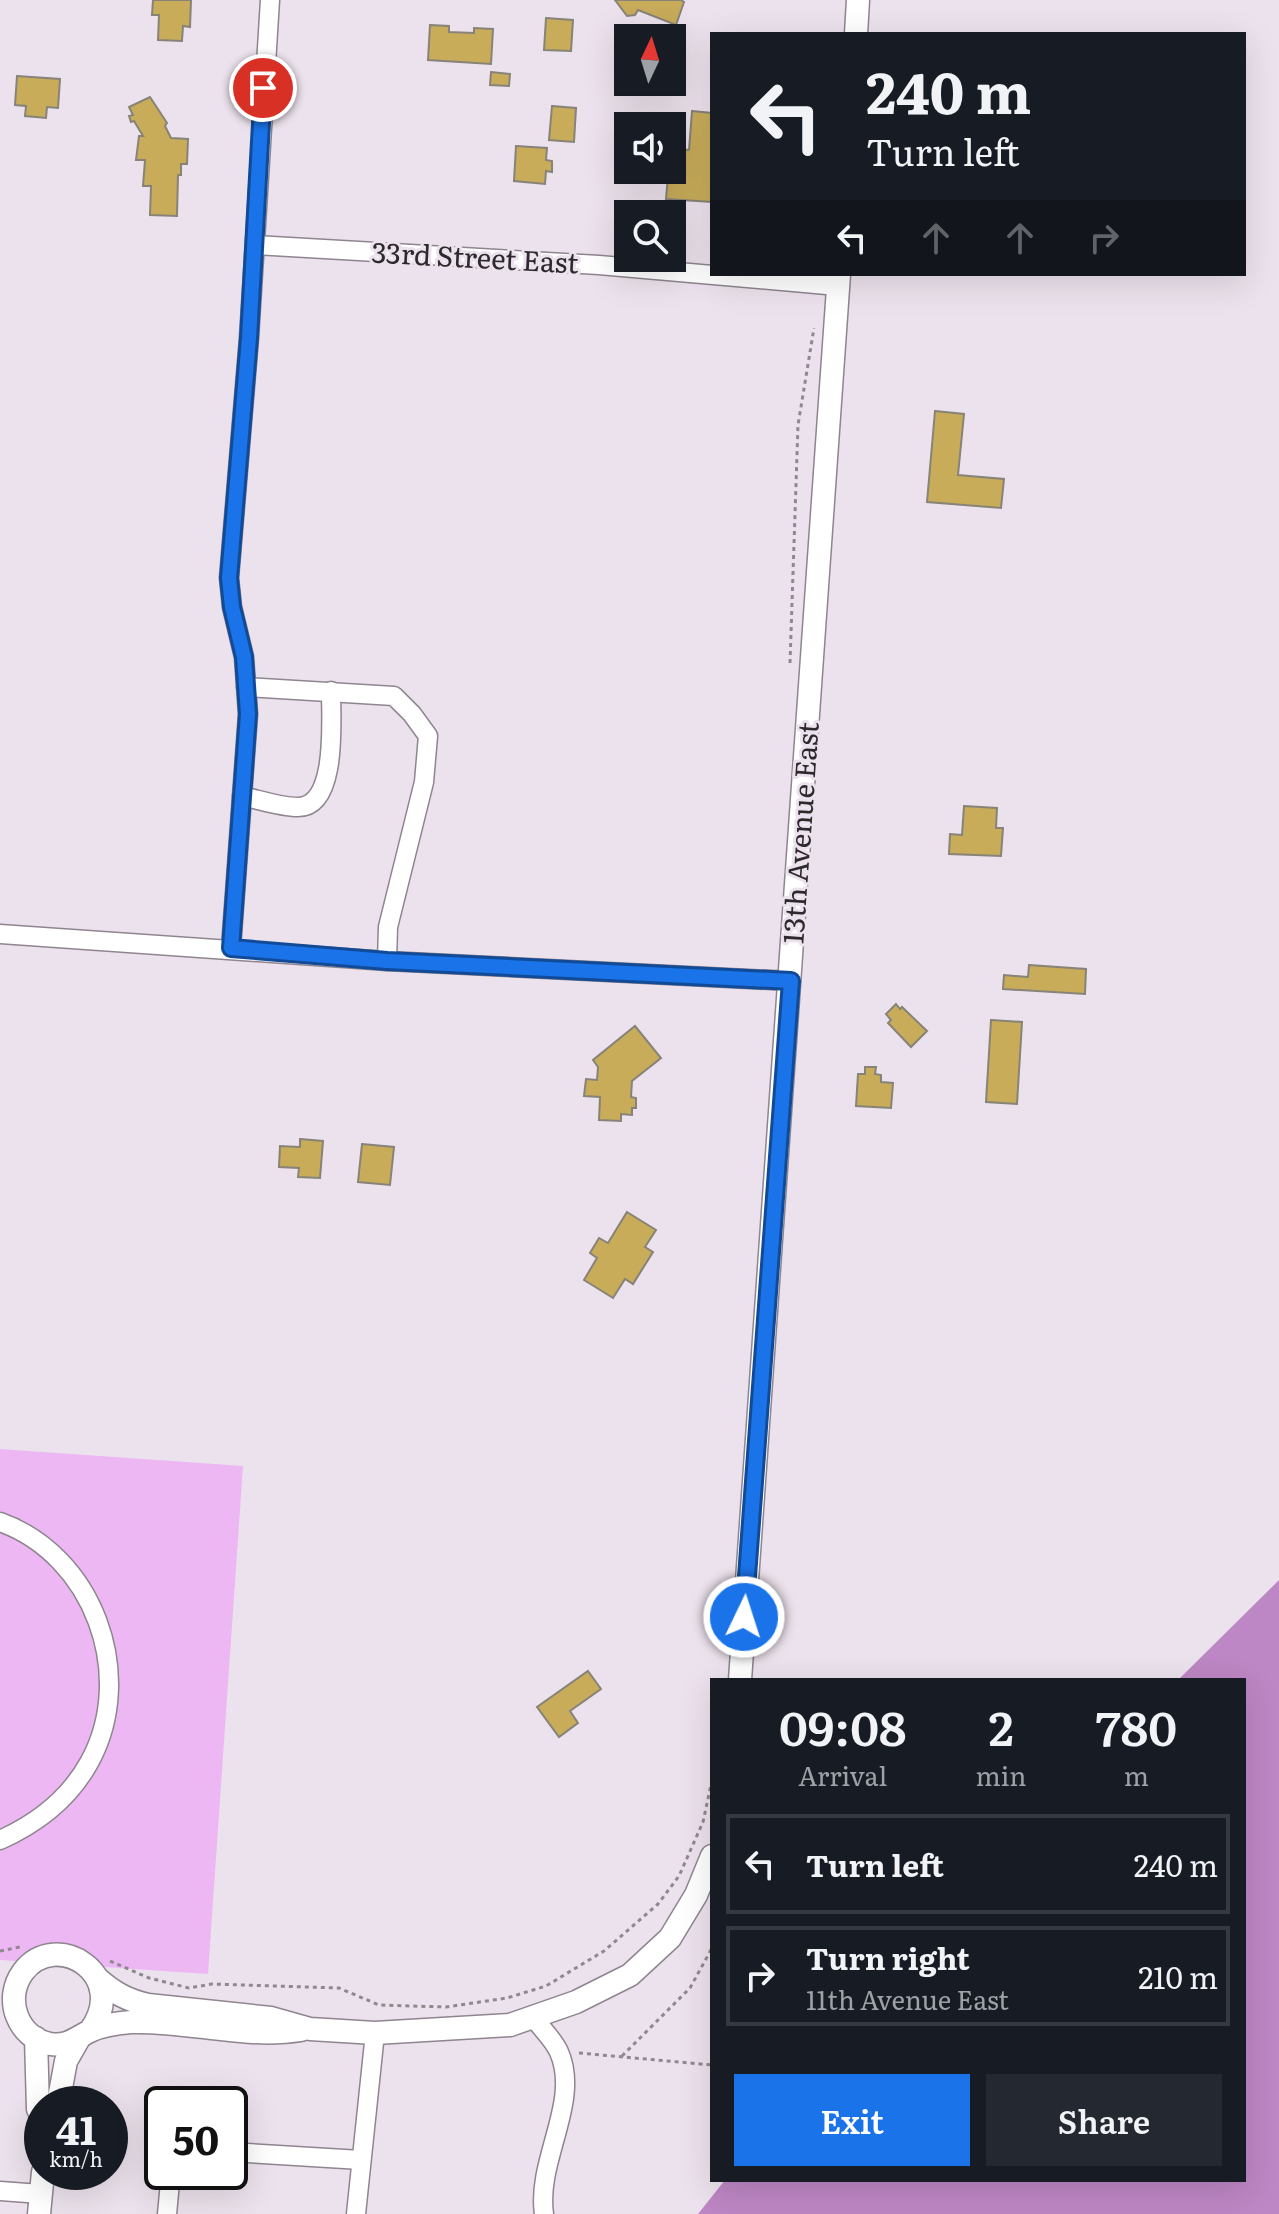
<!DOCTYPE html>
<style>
body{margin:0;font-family:Literata,serif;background:#242831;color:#f1f3f6;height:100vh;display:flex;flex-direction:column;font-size:30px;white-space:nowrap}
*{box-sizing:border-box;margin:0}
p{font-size:26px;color:#9ea1a6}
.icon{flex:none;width:44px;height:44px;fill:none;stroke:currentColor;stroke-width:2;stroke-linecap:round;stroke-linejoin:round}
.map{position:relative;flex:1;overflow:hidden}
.sheet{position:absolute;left:710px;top:1678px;width:536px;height:504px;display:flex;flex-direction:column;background:#171b24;border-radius:0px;box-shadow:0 8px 32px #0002}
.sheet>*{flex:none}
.hud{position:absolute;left:710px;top:32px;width:536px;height:244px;border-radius:0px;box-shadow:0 8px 32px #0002;background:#171b24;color:#f1f3f6;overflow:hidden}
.needle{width:52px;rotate:4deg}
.buttons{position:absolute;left:614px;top:24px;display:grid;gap:16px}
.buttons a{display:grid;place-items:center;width:72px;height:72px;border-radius:0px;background:#171b24;box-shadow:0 8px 32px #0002;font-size:40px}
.speed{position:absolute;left:24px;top:2086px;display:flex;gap:16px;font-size:40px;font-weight:700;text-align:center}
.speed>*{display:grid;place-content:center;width:104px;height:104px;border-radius:50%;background:#171b24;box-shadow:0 8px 32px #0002;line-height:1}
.speed small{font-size:20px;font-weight:400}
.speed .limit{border:4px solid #111;border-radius:12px;background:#fff;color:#111}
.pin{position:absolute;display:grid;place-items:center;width:68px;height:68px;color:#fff;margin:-34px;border:4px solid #fff;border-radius:50%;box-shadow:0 2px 8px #0007}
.me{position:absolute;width:88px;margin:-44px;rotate:4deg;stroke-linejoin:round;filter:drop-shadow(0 0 6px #0008)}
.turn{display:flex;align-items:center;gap:28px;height:168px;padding:0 24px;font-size:36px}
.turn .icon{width:104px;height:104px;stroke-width:2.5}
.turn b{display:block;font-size:56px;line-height:68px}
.lanes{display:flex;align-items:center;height:76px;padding:0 24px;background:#0003;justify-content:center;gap:40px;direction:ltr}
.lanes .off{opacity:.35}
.eta{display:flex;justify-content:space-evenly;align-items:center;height:136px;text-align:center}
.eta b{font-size:48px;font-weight:600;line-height:56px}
.primary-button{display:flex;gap:16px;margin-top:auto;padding:16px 24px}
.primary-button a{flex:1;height:92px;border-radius:0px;background:#1a73e8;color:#fff;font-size:32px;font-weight:600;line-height:92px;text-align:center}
.primary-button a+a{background:#242831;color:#f1f3f6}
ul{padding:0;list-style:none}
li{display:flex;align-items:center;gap:24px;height:100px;margin:0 16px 12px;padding:0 8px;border:4px solid #363941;border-radius:0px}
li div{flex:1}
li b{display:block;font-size:30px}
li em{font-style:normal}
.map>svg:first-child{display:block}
.green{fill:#edb7f4}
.water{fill:#bd86c4}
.building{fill:#c8ac5a;stroke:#878378;stroke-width:2}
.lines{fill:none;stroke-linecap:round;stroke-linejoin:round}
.minor-casing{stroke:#8e858f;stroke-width:21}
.major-casing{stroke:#8e858f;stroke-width:25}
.path{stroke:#8f888f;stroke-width:3;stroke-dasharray:4 4;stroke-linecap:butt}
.minor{stroke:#fff;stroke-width:18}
.major{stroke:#fff;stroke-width:22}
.route-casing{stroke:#114b97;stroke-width:20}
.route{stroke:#1a73e8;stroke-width:14}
.labels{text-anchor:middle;stroke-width:6;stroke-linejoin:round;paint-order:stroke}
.street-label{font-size:28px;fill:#2d292d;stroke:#ece2ed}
</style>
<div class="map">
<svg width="1279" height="2214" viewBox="0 0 1279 2214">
<rect width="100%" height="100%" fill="#ece2ed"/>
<!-- green -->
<polygon class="green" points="0,1449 243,1466 208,1974 0,1960"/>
<!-- water -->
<polygon class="water" points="1279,1580 1279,2214 698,2214 725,2180 1244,2180 1244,1680 1178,1680"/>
<!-- building -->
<g class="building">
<polygon points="153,0 191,0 190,27 183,26 182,41 158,40 159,15 152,15"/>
<polygon points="615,0 681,0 684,2 676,25 638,10 635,15 627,16"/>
<polygon points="546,18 573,20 571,51 544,50"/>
<polygon points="430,25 449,26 449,32 474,33 474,28 493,29 491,64 428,60"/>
<polygon points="491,72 510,74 509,86 490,85"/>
<polygon points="17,76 60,79 58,108 47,107 46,118 25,116 26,106 15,105"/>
<polygon points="150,97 167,123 165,126 171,138 188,139 187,164 181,164 181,175 178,175 177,216 150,215 151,186 143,186 145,160 136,160 139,136 143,136 134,121 131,122 129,116 133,115 129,107"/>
<polygon points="552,106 576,108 574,142 549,140"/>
<polygon points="692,111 712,113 712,202 666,199 668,175 679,176 680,149 689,150"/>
<polygon points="516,146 547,148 546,160 552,161 552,172 546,171 545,184 514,181"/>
<polygon points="935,411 964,414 958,475 1004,479 1001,508 927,502"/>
<polygon points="964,806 997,808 996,828 1003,828 1001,856 949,854 950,834 962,835"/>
<polygon points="1029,965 1086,969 1085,994 1003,989 1004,975 1028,977"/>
<polygon points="896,1004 900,1009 902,1007 927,1031 911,1047 888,1023 891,1020 886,1014"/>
<polygon points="991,1020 1022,1022 1017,1104 986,1102"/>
<polygon points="635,1026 661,1058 632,1081 631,1097 636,1098 636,1108 632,1108 632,1115 621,1114 621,1121 599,1120 600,1097 584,1096 586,1079 597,1080 598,1067 593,1060"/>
<polygon points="865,1067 876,1067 875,1074 881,1075 881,1082 893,1083 891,1108 856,1106 858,1074 865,1074"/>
<polygon points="300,1139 323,1141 320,1178 298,1177 299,1168 279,1167 280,1146 300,1147"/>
<polygon points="362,1144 394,1147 390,1185 358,1182"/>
<polygon points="627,1212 656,1230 645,1247 653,1252 633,1284 625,1279 613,1298 584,1280 597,1258 590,1253 599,1238 608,1243"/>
<polygon points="588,1671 601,1689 570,1711 578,1723 559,1737 537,1707"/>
</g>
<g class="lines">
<!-- minor casing -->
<g class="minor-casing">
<g id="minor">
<polyline points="255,245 599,265 838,286"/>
<polyline points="246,687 394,696 412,714 428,736 424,782 388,927 387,961"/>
<path d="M242 796C260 800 280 807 298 807 338 807 331 719 331 691"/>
<polyline points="0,934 387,961 791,981"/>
<polyline points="231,948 248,714 244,657 232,607 229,578 249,338 270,0"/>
<path d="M0 1522C93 1555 137 1674 90 1761 70 1798 38 1823 0 1840"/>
<path d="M533 2017C541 2028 554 2040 559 2052 581 2102 536 2160 544 2214"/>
<polyline points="230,2152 361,2160"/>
<polyline points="0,2191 41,2194"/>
<polyline points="167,2214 171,2172"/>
<polyline points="356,2214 375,2033"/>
</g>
</g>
<!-- major casing -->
<g class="major-casing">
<g id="major">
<polyline points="856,34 858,0"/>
<polyline points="740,1680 839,274"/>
<path d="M98 1979C114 1993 127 2000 148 2005L271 2018 310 2029 375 2033 510 2025 576 2002 630 1975 670 1938 696 1895 712 1856"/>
<path d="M90 2031C131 1975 56 1928 23 1972 3 1999 18 2038 50 2044 67 2047 76 2038 90 2031 102 2025 118 2023 131 2022 188 2020 244 2039 301 2030"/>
<polyline points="36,2038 38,2109 42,2117"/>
<polyline points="58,2104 66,2061 78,2040"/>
<polyline points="39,2214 43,2172"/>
</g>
</g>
<!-- path -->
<g class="path">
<polyline points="790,663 798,425 814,328"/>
<polyline points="0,1951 20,1947"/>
<polyline points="110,1961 149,1978 189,1988 212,1984 339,1988 379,2005 446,2007 507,1998 546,1986 604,1951 658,1904 679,1876 703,1822 712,1780"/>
<polyline points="579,2053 712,2065"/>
<polyline points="622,2056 690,1988 712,1948"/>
</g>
<!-- minor -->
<use href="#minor" class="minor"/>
<!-- major -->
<use href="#major" class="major"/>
</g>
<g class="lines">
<!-- route casing -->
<g class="route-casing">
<polyline id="route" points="263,88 249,338 229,578 232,607 244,657 248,714 231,948 387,961 791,981 744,1617"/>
</g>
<!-- route -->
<use href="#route" class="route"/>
</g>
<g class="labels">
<!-- street labels -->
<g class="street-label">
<text transform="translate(475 258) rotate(3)" y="10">33rd Street East</text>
<text transform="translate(801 833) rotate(-86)" y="10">13th Avenue East</text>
</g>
</g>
</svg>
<div class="buttons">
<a><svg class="needle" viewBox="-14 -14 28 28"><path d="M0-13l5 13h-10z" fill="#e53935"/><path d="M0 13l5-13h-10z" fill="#9ea1a6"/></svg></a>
<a><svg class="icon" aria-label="sound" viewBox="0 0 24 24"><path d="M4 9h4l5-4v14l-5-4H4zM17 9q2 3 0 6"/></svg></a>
<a><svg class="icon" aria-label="search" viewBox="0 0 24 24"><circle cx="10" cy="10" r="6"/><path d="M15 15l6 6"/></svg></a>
</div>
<div class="speed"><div>41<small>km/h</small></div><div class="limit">50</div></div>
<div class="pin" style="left:263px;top:88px;background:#d93025"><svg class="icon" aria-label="arrive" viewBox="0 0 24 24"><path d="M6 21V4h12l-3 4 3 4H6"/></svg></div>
<svg class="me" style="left:744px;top:1617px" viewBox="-20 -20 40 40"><circle r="17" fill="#1a73e8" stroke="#fff" stroke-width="3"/><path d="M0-11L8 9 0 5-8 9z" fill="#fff"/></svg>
<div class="hud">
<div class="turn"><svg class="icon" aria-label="left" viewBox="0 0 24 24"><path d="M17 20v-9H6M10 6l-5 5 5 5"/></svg><div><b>240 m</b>Turn left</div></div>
<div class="lanes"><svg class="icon" aria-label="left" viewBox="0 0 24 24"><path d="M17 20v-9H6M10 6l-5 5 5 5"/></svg><svg class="icon off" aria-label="ahead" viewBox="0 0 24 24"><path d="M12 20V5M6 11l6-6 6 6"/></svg><svg class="icon off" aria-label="ahead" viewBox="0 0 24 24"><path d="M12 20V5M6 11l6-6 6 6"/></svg><svg class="icon off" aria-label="right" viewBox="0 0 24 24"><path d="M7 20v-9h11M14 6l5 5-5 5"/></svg></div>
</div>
<section class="sheet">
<div class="eta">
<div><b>09:08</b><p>Arrival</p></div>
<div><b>2</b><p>min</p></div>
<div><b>780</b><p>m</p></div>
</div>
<ul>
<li><svg class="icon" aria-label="left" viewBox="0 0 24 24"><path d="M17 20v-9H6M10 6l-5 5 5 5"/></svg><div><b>Turn left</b></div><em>240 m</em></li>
<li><svg class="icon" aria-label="right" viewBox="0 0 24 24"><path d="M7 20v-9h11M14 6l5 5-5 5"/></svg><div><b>Turn right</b><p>11th Avenue East</p></div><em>210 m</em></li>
</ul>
<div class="primary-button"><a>Exit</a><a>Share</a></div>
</section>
</div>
